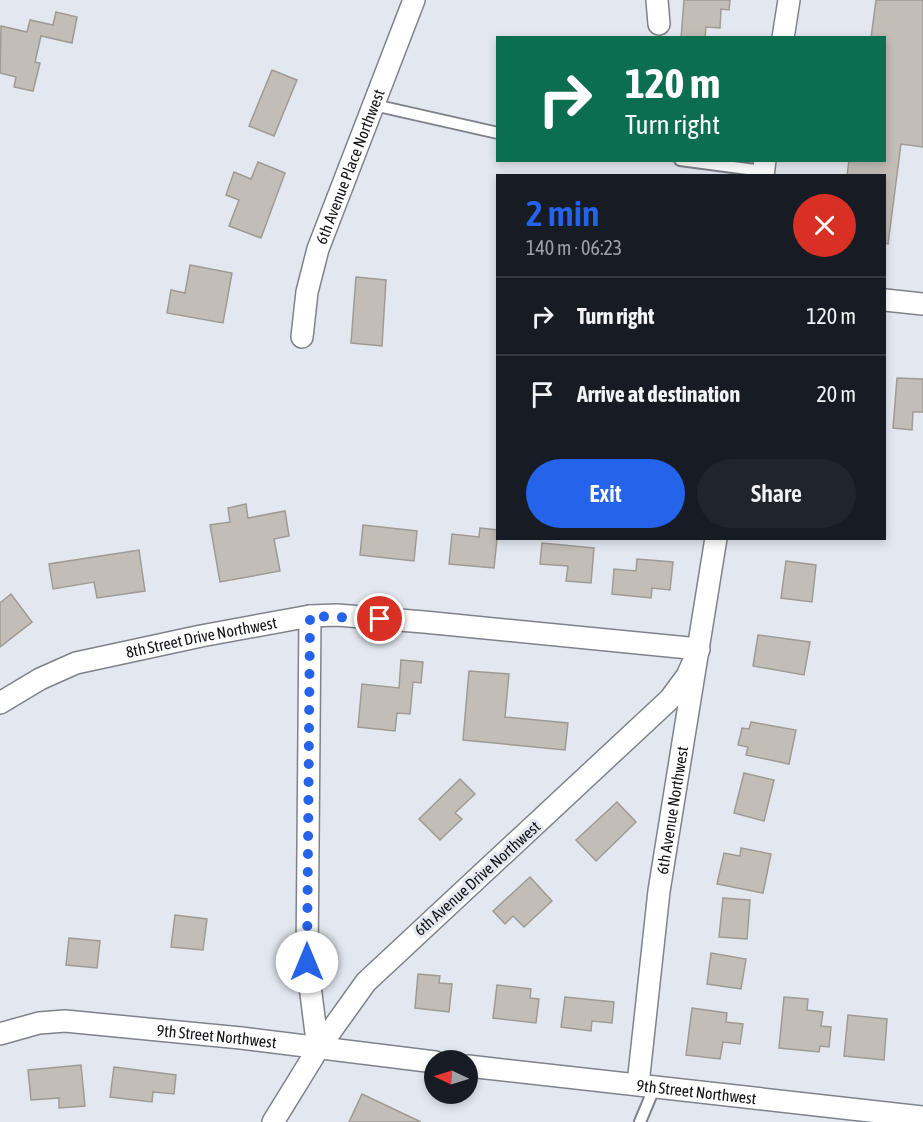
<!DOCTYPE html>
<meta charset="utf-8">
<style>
body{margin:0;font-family:"Asap Condensed",sans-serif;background:#20242c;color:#f1f3f6;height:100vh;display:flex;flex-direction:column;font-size:22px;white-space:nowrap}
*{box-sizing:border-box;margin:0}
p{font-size:20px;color:#9ea1a6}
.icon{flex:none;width:33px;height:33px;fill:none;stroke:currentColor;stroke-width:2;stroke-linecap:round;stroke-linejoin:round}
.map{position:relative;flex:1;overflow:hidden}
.side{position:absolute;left:496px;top:174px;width:390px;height:366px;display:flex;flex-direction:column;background:#171b24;border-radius:0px;box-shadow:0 3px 9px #0003}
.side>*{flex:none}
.guide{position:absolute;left:496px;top:36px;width:390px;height:126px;border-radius:0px;box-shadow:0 3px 9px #0003;background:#0b6e4f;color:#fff;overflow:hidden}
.needle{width:39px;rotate:274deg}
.controls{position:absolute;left:424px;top:1050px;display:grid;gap:12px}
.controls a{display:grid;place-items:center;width:54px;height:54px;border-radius:50%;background:#171b24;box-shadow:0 3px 9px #0003;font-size:30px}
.pin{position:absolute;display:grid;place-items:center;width:51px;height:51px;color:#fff;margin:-26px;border:3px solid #fff;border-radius:50%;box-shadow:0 2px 6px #0007}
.me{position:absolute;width:66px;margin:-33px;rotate:0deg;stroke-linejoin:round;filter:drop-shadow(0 0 4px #0008)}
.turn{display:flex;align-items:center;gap:21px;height:126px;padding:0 30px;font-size:27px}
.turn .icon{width:78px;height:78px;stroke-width:2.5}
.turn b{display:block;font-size:42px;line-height:51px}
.round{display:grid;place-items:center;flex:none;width:63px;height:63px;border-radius:32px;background:#20242c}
.summary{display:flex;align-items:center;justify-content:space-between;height:102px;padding:0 30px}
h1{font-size:36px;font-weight:600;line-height:45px;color:#2563eb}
.button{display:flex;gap:12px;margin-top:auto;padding:12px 30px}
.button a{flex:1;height:69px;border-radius:36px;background:#2563eb;color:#fff;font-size:24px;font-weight:600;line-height:69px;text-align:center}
.button a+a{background:#20242c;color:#f1f3f6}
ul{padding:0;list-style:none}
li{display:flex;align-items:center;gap:18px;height:78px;padding:0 30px;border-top:2px solid #363941}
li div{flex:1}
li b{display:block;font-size:22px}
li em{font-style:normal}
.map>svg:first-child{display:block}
.building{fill:#c2bdb6;stroke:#9f9b93;stroke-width:1.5}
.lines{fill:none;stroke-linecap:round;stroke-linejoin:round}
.service-casing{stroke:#7e828a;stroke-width:14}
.minor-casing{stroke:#7e828a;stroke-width:24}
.service{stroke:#fff;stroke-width:10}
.minor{stroke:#fff;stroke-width:21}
.route{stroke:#2563eb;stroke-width:10;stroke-dasharray:0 18}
.labels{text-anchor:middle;stroke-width:6;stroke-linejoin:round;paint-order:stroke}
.street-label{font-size:16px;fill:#121316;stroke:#e3e8f0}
</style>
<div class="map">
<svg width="923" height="1122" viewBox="0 0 923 1122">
<rect width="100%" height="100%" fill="#e3e8f0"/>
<!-- building -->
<g class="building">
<polygon points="684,0 730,0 729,10 721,9 720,28 706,27 705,38 681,38"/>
<polygon points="876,0 923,0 923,147 901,144 888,244 885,243 885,176 847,176 849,160 885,160 885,38 871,38"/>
<polygon points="56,12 77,17 72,43 41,36 35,62 40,63 33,91 14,87 16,77 0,73 1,26 27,32 30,20 53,25"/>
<polygon points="272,70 297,80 274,136 249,126"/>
<polygon points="258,162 285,173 261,238 229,226 239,200 226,195 234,172 251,179"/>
<polygon points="190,265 232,273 223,323 167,313 171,290 185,293"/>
<polygon points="356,277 386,280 382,346 351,343"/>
<polygon points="897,378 923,379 923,412 913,412 912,430 893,428"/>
<polygon points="246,504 248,518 285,511 289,536 274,539 280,571 220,582 210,525 230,522 228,508"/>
<polygon points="363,525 417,531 414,561 360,555"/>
<polygon points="480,528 498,530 494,568 449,564 452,534 479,537"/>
<polygon points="542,543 594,548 591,583 566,581 568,566 540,564"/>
<polygon points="139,550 145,591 97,598 94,582 53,589 49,564"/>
<polygon points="637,559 673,562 670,590 652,588 651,598 612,594 614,569 636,571"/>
<polygon points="786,561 816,565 812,602 781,598"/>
<polygon points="11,594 32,622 0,647 0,603"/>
<polygon points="758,635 810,642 804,675 753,666"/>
<polygon points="401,660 423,662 421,683 413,682 410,714 397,713 395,731 358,727 362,684 399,688"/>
<polygon points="469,671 509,674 505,717 568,723 565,750 463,740"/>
<polygon points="751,722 796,730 789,764 746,755 748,747 738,745 742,728 749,729"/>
<polygon points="744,773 774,780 764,821 734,813"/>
<polygon points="460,779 475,794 455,813 462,819 440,840 419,819"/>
<polygon points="617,802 636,822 596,861 576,840"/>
<polygon points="741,848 771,854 763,893 717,884 724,853 740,856"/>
<polygon points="530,877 552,901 524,927 513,916 505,924 493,911"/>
<polygon points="723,898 750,900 747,939 719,937"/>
<polygon points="175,915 207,919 203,950 171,947"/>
<polygon points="69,938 100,941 97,968 66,965"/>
<polygon points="711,953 746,959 741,989 707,984"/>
<polygon points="418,974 440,976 439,983 452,984 449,1012 415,1008"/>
<polygon points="497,985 531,989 530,998 539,999 536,1023 493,1018"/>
<polygon points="565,997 614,1002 612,1023 592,1021 591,1031 561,1027"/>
<polygon points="784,997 808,999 807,1010 823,1012 821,1026 831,1027 829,1047 820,1046 819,1052 779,1048"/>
<polygon points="692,1008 727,1013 726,1022 743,1024 740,1044 723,1042 720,1059 686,1055"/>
<polygon points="848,1015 887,1019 884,1060 844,1056"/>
<polygon points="81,1065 85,1106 59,1108 59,1098 31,1100 28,1070"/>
<polygon points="114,1067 176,1075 174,1094 153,1092 152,1102 110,1097"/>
<polygon points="362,1094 421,1122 349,1122"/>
</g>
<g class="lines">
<!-- service casing -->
<g class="service-casing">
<g id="service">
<polyline points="374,105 498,133"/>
<polyline points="680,160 763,171"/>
<polyline points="640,1122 655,1086"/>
</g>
</g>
<!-- minor casing -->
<g class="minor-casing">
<g id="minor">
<polyline points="657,0 659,24"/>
<polyline points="783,38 789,0"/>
<polyline points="763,176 765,160"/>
<polyline points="885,300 923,304"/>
<path id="s1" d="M302 337 307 292 318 249 414 0"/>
<polyline points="310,616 307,962 318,1049"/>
<path id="s2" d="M0 703 40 679 76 663 201 636 310 616 337 615 424 622 699 649 687 676 670 699 366 982 318 1049 273 1122"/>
<path id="s3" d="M0 1034 39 1023 65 1021 241 1038 435 1062"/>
<path id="s4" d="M468 1066 923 1117"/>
<path id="s5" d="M638 1084 659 891 716 538"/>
</g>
</g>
<!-- service -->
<use href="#service" class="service"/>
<!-- minor -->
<use href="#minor" class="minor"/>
</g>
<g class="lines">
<!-- route -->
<polyline class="route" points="307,962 310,616 380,619"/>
</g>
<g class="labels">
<!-- street labels -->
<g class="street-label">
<text dy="6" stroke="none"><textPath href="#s1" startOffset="178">6th Avenue Place Northwest</textPath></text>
<text dy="6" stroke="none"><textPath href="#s2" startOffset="214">8th Street Drive Northwest</textPath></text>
<text dy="6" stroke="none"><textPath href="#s5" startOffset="276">6th Avenue Northwest</textPath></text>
<text transform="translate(477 878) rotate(-42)" y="6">6th Avenue Drive Northwest</text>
<text dy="6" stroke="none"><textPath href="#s3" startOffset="219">9th Street Northwest</textPath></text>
<text dy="6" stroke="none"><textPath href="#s4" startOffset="230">9th Street Northwest</textPath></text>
</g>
</g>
</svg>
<div class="controls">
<a><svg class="needle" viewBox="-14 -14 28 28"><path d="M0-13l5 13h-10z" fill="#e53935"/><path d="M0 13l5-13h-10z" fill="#9ea1a6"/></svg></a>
</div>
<div class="pin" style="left:380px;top:619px;background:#d93025"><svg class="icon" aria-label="arrive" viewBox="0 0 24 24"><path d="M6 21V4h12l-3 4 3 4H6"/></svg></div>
<svg class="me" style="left:307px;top:962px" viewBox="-20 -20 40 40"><circle r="19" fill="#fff"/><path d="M0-13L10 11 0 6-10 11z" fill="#2563eb"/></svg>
<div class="guide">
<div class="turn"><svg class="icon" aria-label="right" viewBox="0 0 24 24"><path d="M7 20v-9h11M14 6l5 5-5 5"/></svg><div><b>120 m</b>Turn right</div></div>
</div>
<section class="side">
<div class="summary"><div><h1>2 min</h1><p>140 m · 06:23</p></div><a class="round" style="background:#d93025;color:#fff"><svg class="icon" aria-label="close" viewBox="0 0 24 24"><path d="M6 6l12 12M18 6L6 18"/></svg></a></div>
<ul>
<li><svg class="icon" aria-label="right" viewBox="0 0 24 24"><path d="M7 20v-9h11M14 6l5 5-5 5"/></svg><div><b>Turn right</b></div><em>120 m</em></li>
<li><svg class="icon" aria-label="arrive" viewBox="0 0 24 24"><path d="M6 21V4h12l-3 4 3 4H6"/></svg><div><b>Arrive at destination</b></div><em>20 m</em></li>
</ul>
<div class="button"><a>Exit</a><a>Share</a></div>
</section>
</div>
